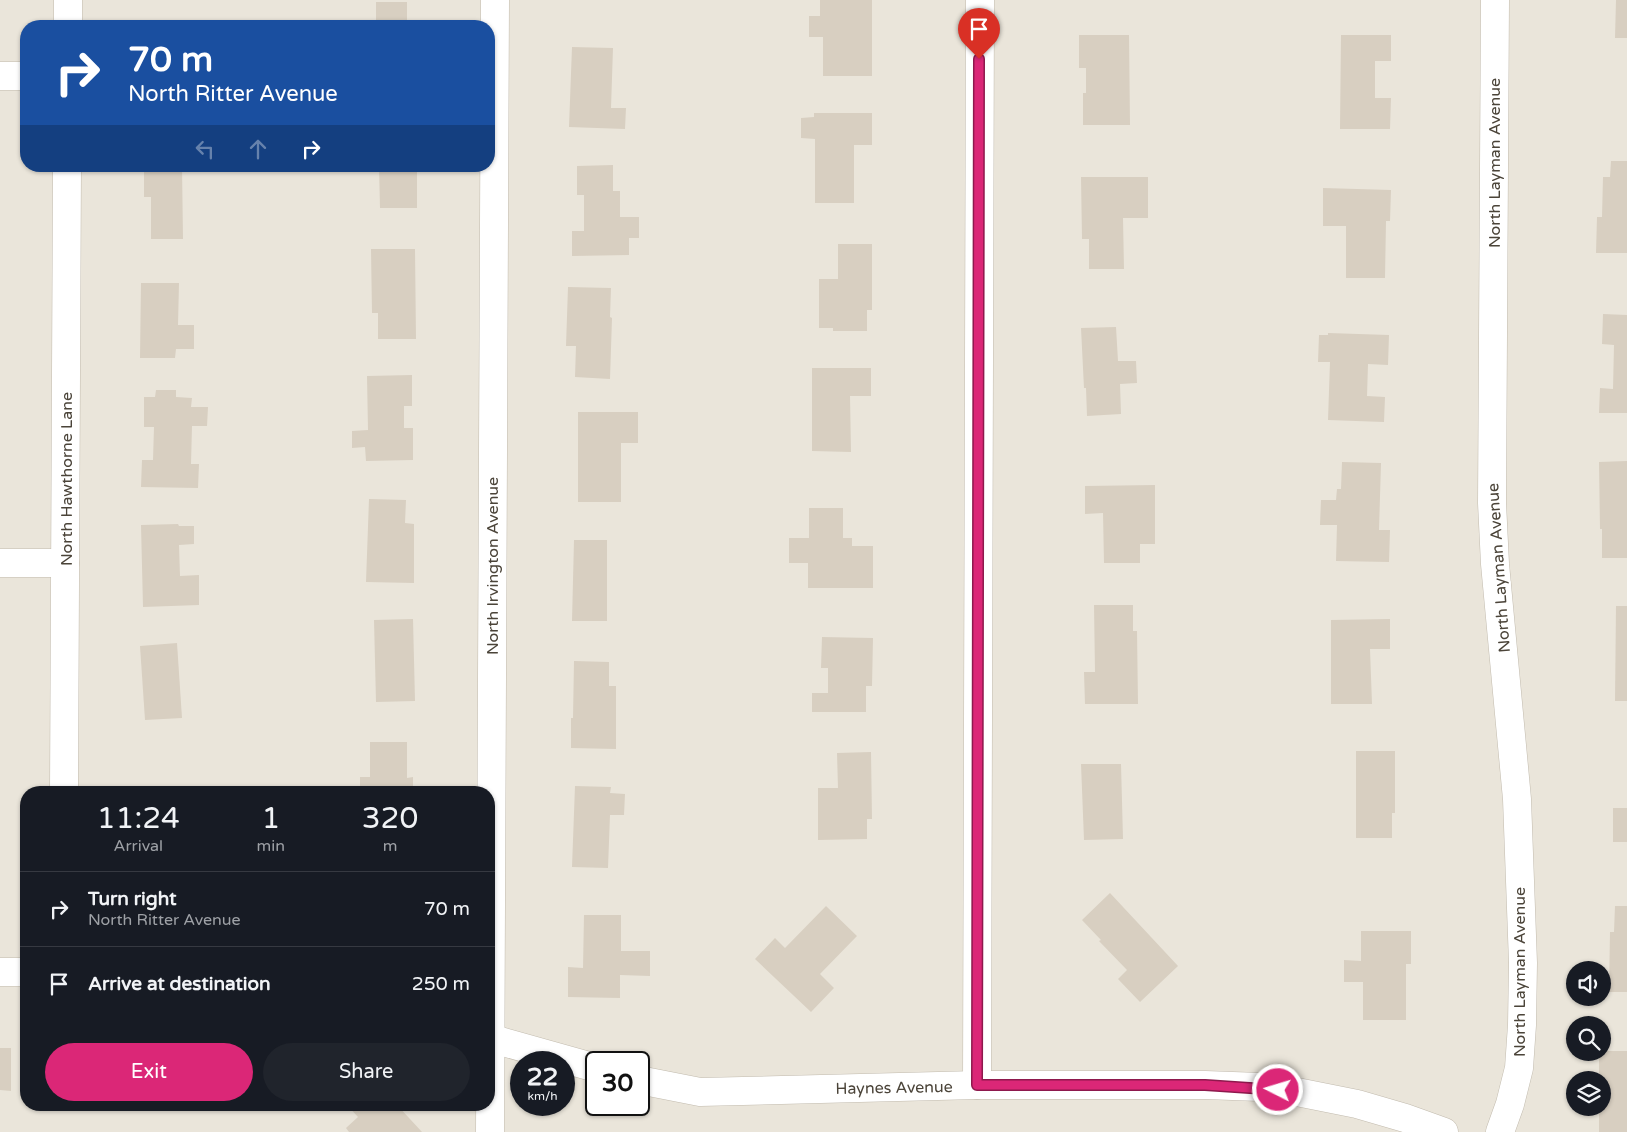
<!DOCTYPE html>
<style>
body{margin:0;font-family:"Varela Round",sans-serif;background:#20242c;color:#f1f3f6;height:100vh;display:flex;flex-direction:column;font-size:19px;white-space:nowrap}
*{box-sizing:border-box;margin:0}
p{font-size:16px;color:#9ea1a6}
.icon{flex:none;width:28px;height:28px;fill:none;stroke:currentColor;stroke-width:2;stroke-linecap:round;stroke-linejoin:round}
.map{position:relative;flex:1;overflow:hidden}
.sheet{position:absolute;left:20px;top:786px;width:475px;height:325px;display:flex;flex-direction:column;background:#171b24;border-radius:20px;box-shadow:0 1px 4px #0004}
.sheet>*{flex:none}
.hud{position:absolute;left:20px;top:20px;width:475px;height:152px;border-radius:20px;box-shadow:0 1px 4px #0004;background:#1a4fa0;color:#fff;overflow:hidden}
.controls{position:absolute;left:1566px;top:961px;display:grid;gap:10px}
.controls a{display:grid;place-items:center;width:45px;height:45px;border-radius:50%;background:#171b24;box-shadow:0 1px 4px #0004;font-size:25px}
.speed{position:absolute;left:510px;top:1051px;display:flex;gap:10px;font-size:25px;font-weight:700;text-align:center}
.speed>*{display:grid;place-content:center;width:65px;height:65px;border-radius:50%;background:#171b24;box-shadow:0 1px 4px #0004;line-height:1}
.speed small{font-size:12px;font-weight:400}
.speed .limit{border:2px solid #111;border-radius:8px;background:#fff;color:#111}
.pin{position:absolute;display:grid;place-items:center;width:42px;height:42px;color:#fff;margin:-51px -21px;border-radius:50% 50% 50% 0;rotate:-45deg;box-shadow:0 0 5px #0007}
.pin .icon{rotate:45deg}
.me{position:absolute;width:55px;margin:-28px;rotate:275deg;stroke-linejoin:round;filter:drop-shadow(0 0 4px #0008)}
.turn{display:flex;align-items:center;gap:18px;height:105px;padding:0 25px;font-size:22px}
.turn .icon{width:65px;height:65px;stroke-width:2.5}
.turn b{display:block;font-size:35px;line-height:42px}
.lanes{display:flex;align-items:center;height:48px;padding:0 25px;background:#0003;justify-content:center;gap:25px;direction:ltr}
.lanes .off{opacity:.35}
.eta{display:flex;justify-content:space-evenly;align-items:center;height:85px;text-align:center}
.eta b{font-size:30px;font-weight:600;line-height:35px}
.action{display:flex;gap:10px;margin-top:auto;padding:10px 25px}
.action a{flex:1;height:58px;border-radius:30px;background:#db2777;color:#fff;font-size:20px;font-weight:600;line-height:58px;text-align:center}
.action a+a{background:#20242c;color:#f1f3f6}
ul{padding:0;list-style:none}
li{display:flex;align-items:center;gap:15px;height:75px;padding:0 25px;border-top:1px solid #363941}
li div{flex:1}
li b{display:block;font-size:19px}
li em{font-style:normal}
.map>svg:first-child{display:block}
.residential{fill:#eae5da;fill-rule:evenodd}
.building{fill:#d8cfc1}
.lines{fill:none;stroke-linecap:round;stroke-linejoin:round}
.minor-casing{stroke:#c2bbae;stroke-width:29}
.minor{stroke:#fff;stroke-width:28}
.route-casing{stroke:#8e194d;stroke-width:12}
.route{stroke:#db2777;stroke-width:9}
.labels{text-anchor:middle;stroke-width:4;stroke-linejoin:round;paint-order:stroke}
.street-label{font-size:16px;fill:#4b4439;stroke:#fff}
</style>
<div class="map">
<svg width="1627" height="1132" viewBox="0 0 1627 1132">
<rect width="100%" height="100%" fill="#f6f3ec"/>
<!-- residential -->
<path class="residential" d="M0 0H1627V1132H0ZM26 26H489V166H26ZM26 792H489V1105H26ZM1575 970H1602V998H1575ZM1575 1025H1602V1052H1575ZM521 1062H564V1105H521ZM596 1062H639V1105H596ZM1575 1080H1602V1108H1575Z"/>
<!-- building -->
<g class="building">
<polygon points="820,0 872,0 872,76 823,76 823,37 809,37 809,16 820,16"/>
<polygon points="1616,0 1627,0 1627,38 1615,38"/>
<rect x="376" y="2" width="31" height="24"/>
<polygon points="1079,35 1129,35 1130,125 1083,125 1083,93 1086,93 1086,68 1079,68"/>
<polygon points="1341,35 1391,35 1391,61 1375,61 1375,98 1391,98 1390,129 1340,129"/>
<polygon points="572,47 613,48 611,108 626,108 625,129 569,127"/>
<polygon points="814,113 872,113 872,145 854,145 854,203 815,203 815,139 801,138 801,118 814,117"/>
<polygon points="1611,161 1627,161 1627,253 1596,253 1597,217 1602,217 1603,177 1610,177"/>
<polygon points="613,165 613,191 620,191 620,217 639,217 639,238 629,238 629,255 572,256 572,231 584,231 584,195 577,195 577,166"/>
<polygon points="144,166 182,166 183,239 151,239 151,197 144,197"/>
<polygon points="379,166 417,166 417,208 380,208"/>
<polygon points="1081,177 1148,177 1148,218 1123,218 1124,269 1089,269 1089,239 1082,239"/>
<polygon points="1323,188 1391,190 1390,221 1386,221 1385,278 1346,278 1346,226 1323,226"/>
<polygon points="838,244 872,244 872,310 867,310 867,331 833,331 833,328 819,328 819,279 838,279"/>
<polygon points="371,249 415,249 416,339 378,339 378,313 372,313"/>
<polygon points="141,283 179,283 178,325 194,325 194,349 176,349 175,358 140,358"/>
<polygon points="568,287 611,288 610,317 612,318 610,379 575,377 576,346 566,346"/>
<polygon points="1603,314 1627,315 1627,413 1599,413 1600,388 1613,389 1614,345 1602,344"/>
<polygon points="1116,327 1118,361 1136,361 1137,383 1120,384 1121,414 1087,416 1086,388 1084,388 1081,328"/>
<polygon points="1328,333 1389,335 1388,365 1368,364 1367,396 1385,397 1384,422 1328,420 1330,362 1318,362 1319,335 1328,335"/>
<polygon points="812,368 871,368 871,396 850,396 851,452 812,451"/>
<polygon points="412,375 412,406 404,406 404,428 413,428 413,460 366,461 365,447 352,448 352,431 368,430 367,376"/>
<polygon points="156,390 176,390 176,397 192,398 191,407 208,407 207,426 192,426 191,464 199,464 198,488 141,487 142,460 153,460 154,427 144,427 144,397 155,397"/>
<polygon points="578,412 638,412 638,443 621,443 621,502 578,502"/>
<polygon points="1627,461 1627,558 1602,558 1602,529 1600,529 1599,462"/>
<polygon points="1342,462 1381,463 1379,530 1390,530 1389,562 1336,561 1337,525 1320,525 1321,500 1336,500 1337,489 1341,489"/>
<polygon points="1155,485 1155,544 1140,544 1140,563 1104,563 1103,513 1085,514 1085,486"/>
<polygon points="369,499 406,500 405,523 414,524 414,583 366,582"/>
<polygon points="809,508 843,508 843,538 852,538 852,546 873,546 873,588 808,588 808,563 789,563 789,538 809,538"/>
<polygon points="178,524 179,526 194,526 194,544 179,545 180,576 199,575 199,605 143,607 141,525"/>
<polygon points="574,540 607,540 607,621 572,621"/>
<polygon points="1094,605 1133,605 1133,631 1137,631 1138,704 1085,704 1084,672 1095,672"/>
<polygon points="1616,606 1627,606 1627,701 1615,701"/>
<polygon points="413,619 415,701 376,702 374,620"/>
<polygon points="1390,619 1390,649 1370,649 1372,704 1331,704 1331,620"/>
<polygon points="822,637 873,638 872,686 866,686 866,712 812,712 812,693 828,693 828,668 821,668"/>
<polygon points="177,643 182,718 145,720 140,646"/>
<polygon points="574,661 609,662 609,686 616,686 616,749 571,748 571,718 573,718"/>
<polygon points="370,742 407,742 407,778 413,777 413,792 347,792 347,787 360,787 360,777 370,777"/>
<polygon points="1356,751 1395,751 1395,813 1392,813 1392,838 1356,838"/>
<polygon points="871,752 872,819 867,819 867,839 818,840 818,788 838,788 837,753"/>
<polygon points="1081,764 1121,764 1123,839 1084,840"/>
<polygon points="575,786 611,787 610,793 625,794 624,815 610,815 608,868 572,867"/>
<rect x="1613" y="808" width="14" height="34"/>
<polygon points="1110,893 1178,966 1140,1002 1118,979 1127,970 1099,941 1101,940 1082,920"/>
<polygon points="826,906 857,936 820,974 834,988 811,1012 755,959 775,938 785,948"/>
<polygon points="1615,906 1627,906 1627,992 1609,992 1610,932 1614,932"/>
<polygon points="584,915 621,915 621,951 650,951 650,976 620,975 620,998 568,997 568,967 583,968"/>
<polygon points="1361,931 1411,931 1411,964 1406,964 1406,1020 1363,1020 1363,982 1344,982 1344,960 1361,961"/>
<polygon points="0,1048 11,1048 11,1091 0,1090"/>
<polygon points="1602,1051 1627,1051 1627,1132 1599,1132 1599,1108 1602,1108 1602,1080 1599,1080 1599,1052 1602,1052"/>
<polygon points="347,1105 397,1105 422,1132 349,1132 346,1128 358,1117"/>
</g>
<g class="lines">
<!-- minor casing -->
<g class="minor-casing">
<g id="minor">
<polyline points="1495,0 1492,503 1495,564 1517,799 1523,963 1522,1025 1519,1068 1510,1104 1500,1132"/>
<polyline points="68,26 68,0"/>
<polyline points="0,76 26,76"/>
<polyline points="0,563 65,563"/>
<polyline points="64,792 67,166"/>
<polyline points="0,972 26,972"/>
<polyline points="489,1038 596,1068"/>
<polyline points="639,1080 700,1092 977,1085 1205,1085 1260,1087 1297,1092 1357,1104 1405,1118 1444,1132"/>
<polyline points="977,1085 980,0"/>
<polyline points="490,1132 495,0"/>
</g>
</g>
<!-- minor -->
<use href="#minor" class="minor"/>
</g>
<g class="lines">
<!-- route casing -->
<g class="route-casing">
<polyline id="route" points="979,59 977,1085 1205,1085 1278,1090"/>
</g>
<!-- route -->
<use href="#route" class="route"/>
</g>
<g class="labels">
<!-- street labels -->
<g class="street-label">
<text transform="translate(1494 163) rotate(-90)" y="6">North Layman Avenue</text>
<text transform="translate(66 479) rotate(-90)" y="6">North Hawthorne Lane</text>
<text transform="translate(492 566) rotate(-90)" y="6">North Irvington Avenue</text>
<text transform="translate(1498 568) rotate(-94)" y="6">North Layman Avenue</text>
<text transform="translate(1519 972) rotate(-90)" y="6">North Layman Avenue</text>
<text transform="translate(894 1087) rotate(-1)" y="6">Haynes Avenue</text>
</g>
</g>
</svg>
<div class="controls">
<a><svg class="icon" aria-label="sound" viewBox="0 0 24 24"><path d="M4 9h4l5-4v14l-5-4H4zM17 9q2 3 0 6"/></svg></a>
<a><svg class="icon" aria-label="search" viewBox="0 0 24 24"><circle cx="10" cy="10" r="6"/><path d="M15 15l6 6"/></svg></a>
<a><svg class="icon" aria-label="layers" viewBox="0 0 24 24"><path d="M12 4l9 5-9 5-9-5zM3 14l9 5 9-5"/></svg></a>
</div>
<div class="speed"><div>22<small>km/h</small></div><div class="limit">30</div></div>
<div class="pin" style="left:979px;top:59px;background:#d93025"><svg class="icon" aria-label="arrive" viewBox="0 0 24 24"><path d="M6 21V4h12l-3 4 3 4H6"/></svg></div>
<svg class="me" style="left:1278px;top:1090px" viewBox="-20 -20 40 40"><circle r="17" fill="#db2777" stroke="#fff" stroke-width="3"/><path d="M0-11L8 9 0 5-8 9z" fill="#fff"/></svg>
<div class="hud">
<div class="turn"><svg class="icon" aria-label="right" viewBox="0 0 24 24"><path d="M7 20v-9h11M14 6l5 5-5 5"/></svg><div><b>70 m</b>North Ritter Avenue</div></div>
<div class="lanes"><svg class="icon off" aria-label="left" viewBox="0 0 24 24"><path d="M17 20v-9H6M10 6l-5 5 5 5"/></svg><svg class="icon off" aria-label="ahead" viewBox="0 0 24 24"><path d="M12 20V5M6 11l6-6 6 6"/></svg><svg class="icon" aria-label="right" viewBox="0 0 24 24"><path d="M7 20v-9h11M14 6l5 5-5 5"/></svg></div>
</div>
<section class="sheet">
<div class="eta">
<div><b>11:24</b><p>Arrival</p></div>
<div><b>1</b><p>min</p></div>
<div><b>320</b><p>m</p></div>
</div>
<ul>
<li><svg class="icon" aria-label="right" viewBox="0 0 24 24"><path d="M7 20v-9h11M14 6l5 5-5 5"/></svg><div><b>Turn right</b><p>North Ritter Avenue</p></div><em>70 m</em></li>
<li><svg class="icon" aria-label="arrive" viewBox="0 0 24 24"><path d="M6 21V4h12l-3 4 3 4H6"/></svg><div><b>Arrive at destination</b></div><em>250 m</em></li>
</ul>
<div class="action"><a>Exit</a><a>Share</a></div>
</section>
</div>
